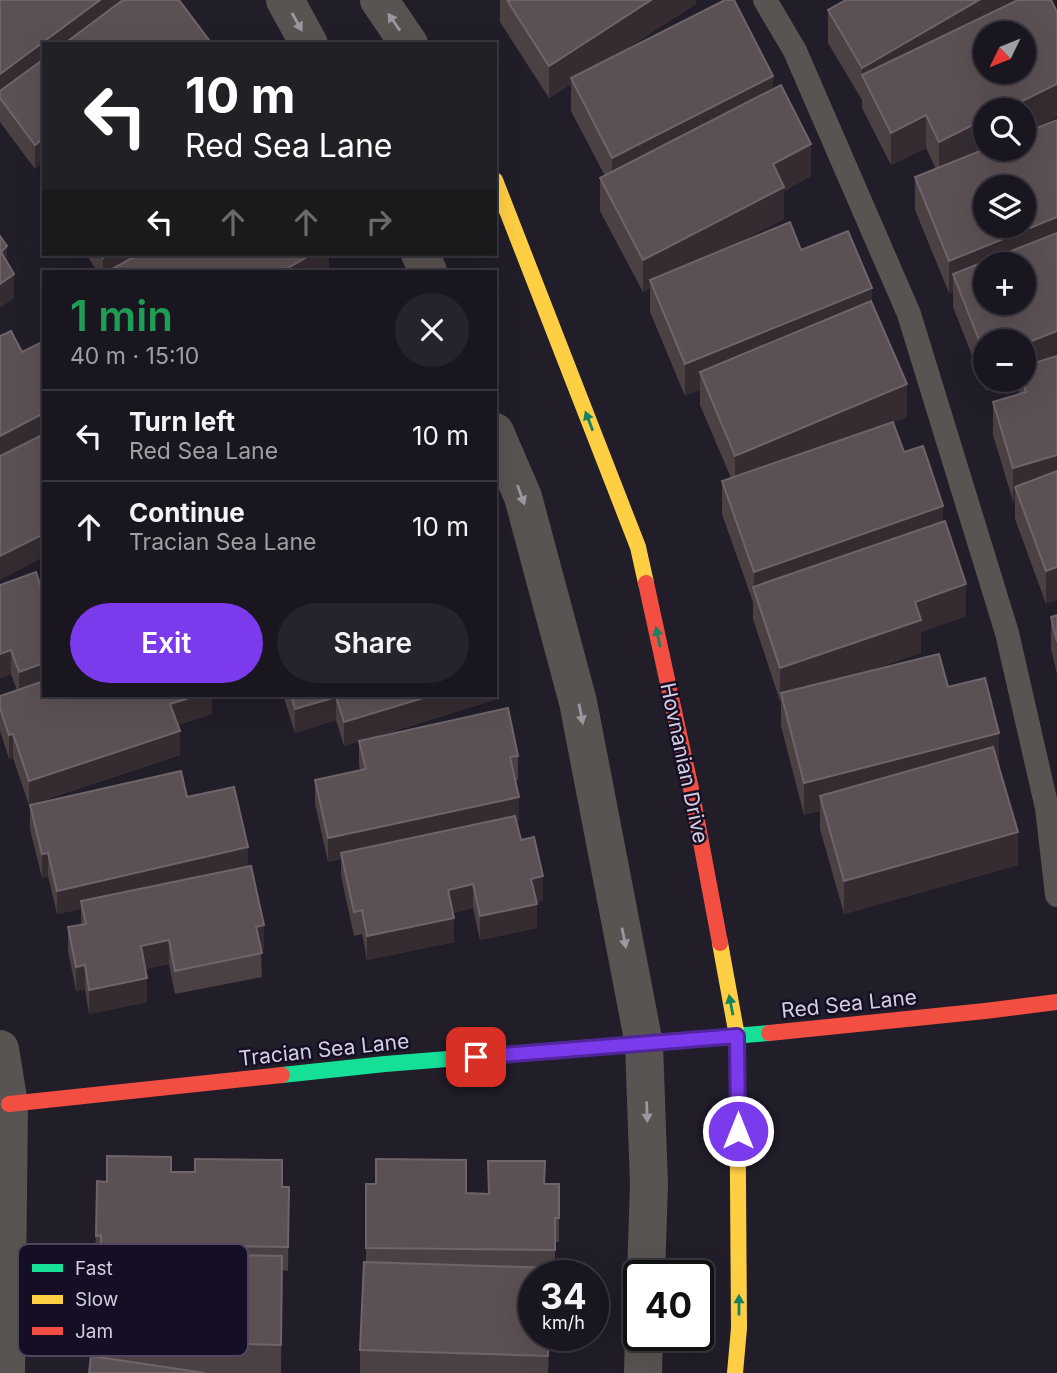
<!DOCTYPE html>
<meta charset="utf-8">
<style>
body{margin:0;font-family:Inter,sans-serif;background:#26232c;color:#f1f3f6;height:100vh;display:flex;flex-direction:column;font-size:26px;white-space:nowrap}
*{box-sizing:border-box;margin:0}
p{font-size:23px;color:#9f9fa4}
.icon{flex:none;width:38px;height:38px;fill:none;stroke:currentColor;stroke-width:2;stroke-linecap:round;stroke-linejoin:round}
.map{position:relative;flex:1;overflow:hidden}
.details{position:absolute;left:42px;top:270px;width:455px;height:427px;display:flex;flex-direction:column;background:#19161f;border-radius:0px;box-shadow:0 7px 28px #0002,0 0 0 2px #37353d}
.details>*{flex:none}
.guide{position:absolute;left:42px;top:42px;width:455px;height:214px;border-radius:0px;box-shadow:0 7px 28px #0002,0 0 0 2px #37353d;background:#202124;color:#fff;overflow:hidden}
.needle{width:46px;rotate:227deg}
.tools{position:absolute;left:973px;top:21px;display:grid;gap:14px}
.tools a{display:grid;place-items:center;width:63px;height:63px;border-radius:50%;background:#19161f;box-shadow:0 7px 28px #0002,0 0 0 2px #37353d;font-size:35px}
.speed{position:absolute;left:518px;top:1260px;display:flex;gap:14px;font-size:35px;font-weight:700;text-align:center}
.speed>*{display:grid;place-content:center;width:91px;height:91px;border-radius:50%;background:#19161f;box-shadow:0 7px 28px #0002,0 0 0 2px #37353d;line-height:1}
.speed small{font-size:18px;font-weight:400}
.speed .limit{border:4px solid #111;border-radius:10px;background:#fff;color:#111}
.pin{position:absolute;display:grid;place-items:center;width:60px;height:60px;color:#fff;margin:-30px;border-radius:14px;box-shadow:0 4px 10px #0006}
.me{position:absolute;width:77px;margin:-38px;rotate:0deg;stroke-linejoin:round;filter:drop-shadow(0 0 5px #0008)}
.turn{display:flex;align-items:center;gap:24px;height:147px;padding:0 28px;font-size:32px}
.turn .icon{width:91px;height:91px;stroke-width:2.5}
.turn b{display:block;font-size:49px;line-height:60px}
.lanes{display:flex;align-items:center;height:66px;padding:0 28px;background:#0003;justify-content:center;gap:35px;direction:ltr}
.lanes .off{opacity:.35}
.round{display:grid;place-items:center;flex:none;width:74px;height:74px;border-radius:37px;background:#26232c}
.overview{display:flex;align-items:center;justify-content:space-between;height:119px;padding:0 28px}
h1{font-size:42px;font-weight:600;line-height:52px;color:#1e9e55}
.action{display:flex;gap:14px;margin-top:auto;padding:14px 28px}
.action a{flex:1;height:80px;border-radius:42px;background:#7c3aed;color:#fff;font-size:28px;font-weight:600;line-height:80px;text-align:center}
.action a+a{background:#26232c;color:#f1f3f6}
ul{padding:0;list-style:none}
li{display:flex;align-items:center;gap:21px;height:91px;padding:0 28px;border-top:2px solid #37353d}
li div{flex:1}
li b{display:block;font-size:26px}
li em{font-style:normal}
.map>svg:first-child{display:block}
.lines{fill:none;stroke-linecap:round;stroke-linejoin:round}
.lane{stroke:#595351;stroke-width:24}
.street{stroke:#595351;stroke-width:38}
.fast{stroke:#16e098;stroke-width:16}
.slow{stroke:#ffcf43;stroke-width:16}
.jam{stroke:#f24e42;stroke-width:16}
.wall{fill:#4c4142}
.shaded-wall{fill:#352c31}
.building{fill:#5b5053;stroke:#6e6469;stroke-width:2;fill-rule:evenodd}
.oneway{fill:#9c97a0}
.oneway2{fill:#168264}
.route-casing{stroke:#51269a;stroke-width:18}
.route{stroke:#7c3aed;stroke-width:12}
.labels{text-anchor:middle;stroke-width:5;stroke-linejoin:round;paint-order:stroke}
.street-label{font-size:21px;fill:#d3cfe0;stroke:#160e25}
.key{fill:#160e25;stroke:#4f485d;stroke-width:2}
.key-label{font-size:19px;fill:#d3cfe0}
</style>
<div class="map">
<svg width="1057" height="1373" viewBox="0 0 1057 1373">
<rect width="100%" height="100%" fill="#211d29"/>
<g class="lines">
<!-- lane -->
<polyline class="lane" points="765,0 795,51 909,314 1007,633 1047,808 1057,895"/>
<!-- street -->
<g class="street">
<polyline points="285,0 309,44"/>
<polyline points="379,0 409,44"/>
<polyline points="420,254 428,271"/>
<polyline points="495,432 523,497 578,702 644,1044 649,1185 646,1276"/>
<polyline points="0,1049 9,1104 6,1373"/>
<polyline points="643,1373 644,1335"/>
</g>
<!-- fast -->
<polyline class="fast" points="282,1075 385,1064 769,1033"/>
<!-- slow -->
<g class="slow">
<polyline points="495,180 638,547 646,583"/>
<polyline points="720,943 737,1036 739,1328 735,1373"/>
</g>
<!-- jam -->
<g class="jam">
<polyline points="646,583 691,789 720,943"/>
<polyline points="769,1033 985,1011 1057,1002"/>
<polyline points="9,1104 282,1075"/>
</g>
</g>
<!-- wall -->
<g class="wall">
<polygon points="0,0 44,44 35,169 0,122"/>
<polygon points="500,0 696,0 696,4 615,56 773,89 811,176 784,191 784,219 730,247 801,250 872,302 907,417 893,422 904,452 943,522 966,616 921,632 921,653 864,672 948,687 999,766 1018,865 844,914 820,829 820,811 804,815 781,726 781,701 780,701 753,619 753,602 722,514 722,481 731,478 700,405 700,390 685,396 650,312 650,288 643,292 600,211 600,178 605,176 571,111 571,84 549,98 500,22"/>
<polygon points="828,10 1057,12 1057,117 1024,133 1057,120 1046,604 1015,519 1015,500 1013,501 993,435 993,402 1019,394 1019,380 1024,380 1024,341 985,341 985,380 1015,380 986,391 953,307 953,292 949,293 915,210 915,177 936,169 926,148 891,165 862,108 862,100 828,43"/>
<polygon points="86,254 329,254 329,268 323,271 97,271"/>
<polygon points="0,585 44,695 212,695 212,714 178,725 180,755 29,805 13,758 9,759 0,731 0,696 17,690 11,674 0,678"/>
<polygon points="1057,615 1057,674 1051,649 1051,617"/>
<polygon points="283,695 495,695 497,699 362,741 518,756 518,780 515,780 519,821 517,821 521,840 543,900 537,902 537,928 480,940 473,908 453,913 454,942 367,960 362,934 354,936 341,876 341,859 328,862 315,804 315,780 360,770 359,765 359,741 344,746 336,720 295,733"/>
<polygon points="187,797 248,866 264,949 261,950 262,977 175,994 169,964 145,969 147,1002 89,1014 85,989 76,991 68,951 68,927 81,925 81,909 57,914 48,876 42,878 30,829 30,805"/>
<polygon points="171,1172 289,1187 288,1271 282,1270 281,1373 89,1373 93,1357 97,1181 107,1182"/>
<polygon points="366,1184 466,1193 489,1194 545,1184 559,1184 559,1242 555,1242 555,1274 552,1274 534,1335 550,1335 548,1373 360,1373 360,1350 366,1262"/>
</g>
<!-- shaded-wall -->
<g class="shaded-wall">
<polygon points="100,0 129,0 73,44 44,44 44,66 0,98 0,74"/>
<polygon points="651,0 696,0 696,4 573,83 571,78 571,84 549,98 549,66"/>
<polygon points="979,0 1035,0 862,75 862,100 862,68"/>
<polygon points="773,76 773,108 612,190 612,158"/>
<polygon points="1057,84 1057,117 1024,133 1024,110 1004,110"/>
<polygon points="926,115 926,148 891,165 891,133"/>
<polygon points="985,119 985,149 939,174 939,142"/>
<polygon points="44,138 44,162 35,169 35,145"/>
<polygon points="811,144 811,176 784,191 784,219 653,287 650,280 650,288 643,292 643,260 773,164"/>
<polygon points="1057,217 1057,250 953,274 953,292 949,293 949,261"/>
<polygon points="7,246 7,270 1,252"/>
<polygon points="110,254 149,254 110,271 103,271 103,258"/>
<polygon points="312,254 329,254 329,268 323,271 283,271"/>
<polygon points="14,274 14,298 0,308 0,284"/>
<polygon points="872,288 872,320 700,372 700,390 685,396 685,364"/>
<polygon points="1057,331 1057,363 1024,376 1024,344"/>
<polygon points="986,380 1015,380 986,391"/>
<polygon points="907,384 907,417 735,488 735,456"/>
<polygon points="44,413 44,437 0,460 0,436"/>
<polygon points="1057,455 1057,487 1015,487 1015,500 1013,501 1013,468"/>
<polygon points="943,506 943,538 754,590 754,572"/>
<polygon points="44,534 44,557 0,580 0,556"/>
<polygon points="1057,567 1057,600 1046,604 1046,571"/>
<polygon points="966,584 966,616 921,632 921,653 783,700 781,693 780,701 780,668 915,602"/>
<polygon points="11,650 11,674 0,678 0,654"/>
<polygon points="44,663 44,687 19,696 19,672"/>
<polygon points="497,675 497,699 344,746 344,722 433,695 495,695 495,676"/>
<polygon points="199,695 212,695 212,714 170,728 170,704"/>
<polygon points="336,697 336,720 295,733 295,709"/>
<polygon points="180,731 180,755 29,805 29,781"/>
<polygon points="999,733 999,766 820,796 820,811 804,815 804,783"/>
<polygon points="13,734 13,758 9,759 9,735"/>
<polygon points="519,797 519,821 342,859 341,853 341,859 328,862 328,838"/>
<polygon points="1018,832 1018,865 844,914 844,881"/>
<polygon points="248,847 248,871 81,901 81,909 57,914 57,891"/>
<polygon points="48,853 48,876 42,878 42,854"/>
<polygon points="543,876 543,900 531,903 531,879"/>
<polygon points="473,884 473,908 448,914 448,890"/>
<polygon points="537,904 537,928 480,940 480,916"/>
<polygon points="454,918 454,942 367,960 367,936"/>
<polygon points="264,925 264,949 256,951 256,927"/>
<polygon points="169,940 169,964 141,970 141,946"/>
<polygon points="85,965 85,989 76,991 76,967"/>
<polygon points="147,978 147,1002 89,1014 89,990"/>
<polygon points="549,1335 550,1335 548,1373 548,1356"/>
</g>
<!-- building -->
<g class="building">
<polygon points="0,0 100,0 0,74"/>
<polygon points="123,0 179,0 212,44 64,44"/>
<polygon points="507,0 651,0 549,66"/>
<polygon points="725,0 734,0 773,76 612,158 571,78"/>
<polygon points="846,0 979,0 862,68 828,10"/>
<path d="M1018 0H1051L1057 12V84L1004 110H985V119L939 142 926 115 891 133 862 75ZM985 33H1024V72H985Z"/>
<polygon points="44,59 44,138 35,145 0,98 0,91"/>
<polygon points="781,85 811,144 773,164 784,187 643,260 600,178"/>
<path d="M1057 120V217L949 261 915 177 985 149H1024V133ZM985 187H1024V226H985Z"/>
<polygon points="790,222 801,250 848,231 872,288 685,364 650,280"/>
<path d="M1057 233V331L1024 344V341H985V355L953 274ZM985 264H1024V303H985Z"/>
<polygon points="0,236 7,246 1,252 14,274 0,284"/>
<polygon points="101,254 110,254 103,258"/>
<polygon points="139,254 312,254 283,271 110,271 110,270"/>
<polygon points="871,301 907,384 735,456 700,372"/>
<polygon points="11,331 22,352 44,341 44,413 0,436 0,336"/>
<polygon points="1057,356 1057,455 1013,468 993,402 1026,392 1022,380 1024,380 1024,366"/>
<polygon points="893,422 904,452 923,446 943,506 754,572 722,481"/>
<polygon points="44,434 44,534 0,556 0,456"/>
<polygon points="1057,471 1057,567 1046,571 1015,487"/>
<polygon points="945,521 966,584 915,602 921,620 780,668 753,587"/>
<polygon points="36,572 44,596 44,663 19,672 11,650 0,654 0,585"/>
<polygon points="1057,615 1057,642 1051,617"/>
<polygon points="939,654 948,687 985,678 999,733 804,783 781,693"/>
<polygon points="44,681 44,695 199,695 170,704 180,731 29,781 13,734 9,735 0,708 0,696"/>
<polygon points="291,695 433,695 344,722 336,697 295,709"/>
<polygon points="508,708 518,756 510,757 519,797 328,838 315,780 366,769 359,741"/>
<polygon points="993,747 1018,832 844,881 820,796"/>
<polygon points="181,771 187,797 234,787 248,847 57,891 48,853 42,854 30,805"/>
<polygon points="515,816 521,840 534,837 543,876 531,879 537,904 480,916 473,884 448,890 454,918 367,936 362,910 354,912 341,853"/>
<polygon points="251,866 264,925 256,927 262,953 175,971 169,940 141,946 147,978 89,990 85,965 76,967 68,927 86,924 81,901"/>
<polygon points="107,1156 171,1157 171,1172 195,1172 195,1159 282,1160 282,1187 289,1187 288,1247 101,1244 101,1235 96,1236 97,1181 107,1182"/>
<polygon points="376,1159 466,1160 466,1193 489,1194 488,1161 545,1161 544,1184 559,1184 559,1218 555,1218 555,1250 366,1248 366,1184 376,1184"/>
<polygon points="95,1252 282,1256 281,1345 93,1340"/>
<polygon points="364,1262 552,1268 551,1276 534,1276 534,1335 549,1335 548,1356 360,1350"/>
<polygon points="91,1356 205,1373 89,1373"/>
</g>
<!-- one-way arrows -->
<defs><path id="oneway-solid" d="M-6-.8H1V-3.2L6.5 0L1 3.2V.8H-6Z" transform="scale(1.75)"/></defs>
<g class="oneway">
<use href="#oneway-solid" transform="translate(297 22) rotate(61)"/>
<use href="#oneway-solid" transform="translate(394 22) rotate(-125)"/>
<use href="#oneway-solid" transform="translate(521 495) rotate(70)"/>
<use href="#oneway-solid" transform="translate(581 714) rotate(79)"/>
<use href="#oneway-solid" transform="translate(624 938) rotate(79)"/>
<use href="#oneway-solid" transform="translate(647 1112) rotate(88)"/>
</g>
<g class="oneway2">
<use href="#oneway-solid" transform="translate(589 421) rotate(-111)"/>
<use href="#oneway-solid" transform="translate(658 637) rotate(-102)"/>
<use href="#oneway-solid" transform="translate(731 1005) rotate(-101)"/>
<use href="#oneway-solid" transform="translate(739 1305) rotate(-90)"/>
</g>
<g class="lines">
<!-- route casing -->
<g class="route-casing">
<polyline id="route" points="476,1057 737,1036 738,1131"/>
</g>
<!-- route -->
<use href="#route" class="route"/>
</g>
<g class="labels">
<!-- street labels -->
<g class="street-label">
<text transform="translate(684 763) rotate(78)" y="7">Hovnanian Drive</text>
<text transform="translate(849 1004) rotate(-6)" y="7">Red Sea Lane</text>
<text transform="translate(324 1050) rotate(-6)" y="7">Tracian Sea Lane</text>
</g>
</g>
<!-- legend -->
<rect x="18" y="1244" width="230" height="112" rx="10" class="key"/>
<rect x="32" y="1264" width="31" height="8" fill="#16e098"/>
<rect x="32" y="1295" width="31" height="9" fill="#ffcf43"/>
<rect x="32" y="1327" width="31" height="8" fill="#f24e42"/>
<g class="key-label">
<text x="75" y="1275">Fast</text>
<text x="75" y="1306">Slow</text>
<text x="75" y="1338">Jam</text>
</g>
</svg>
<div class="tools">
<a><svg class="needle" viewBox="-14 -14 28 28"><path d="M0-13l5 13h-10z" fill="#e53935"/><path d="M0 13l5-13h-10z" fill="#9f9fa4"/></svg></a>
<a><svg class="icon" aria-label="search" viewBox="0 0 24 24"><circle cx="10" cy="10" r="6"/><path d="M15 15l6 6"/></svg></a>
<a><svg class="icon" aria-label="layers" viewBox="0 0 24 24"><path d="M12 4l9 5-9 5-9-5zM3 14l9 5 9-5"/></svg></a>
<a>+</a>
<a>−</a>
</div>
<div class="speed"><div>34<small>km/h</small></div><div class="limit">40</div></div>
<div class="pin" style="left:476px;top:1057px;background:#d93025"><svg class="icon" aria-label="arrive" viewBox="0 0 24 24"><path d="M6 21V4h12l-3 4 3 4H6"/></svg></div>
<svg class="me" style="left:738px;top:1131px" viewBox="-20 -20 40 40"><circle r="17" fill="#7c3aed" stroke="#fff" stroke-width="3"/><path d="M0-11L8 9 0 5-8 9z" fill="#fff"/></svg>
<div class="guide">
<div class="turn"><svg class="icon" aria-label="left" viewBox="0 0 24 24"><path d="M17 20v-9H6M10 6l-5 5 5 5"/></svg><div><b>10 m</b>Red Sea Lane</div></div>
<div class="lanes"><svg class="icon" aria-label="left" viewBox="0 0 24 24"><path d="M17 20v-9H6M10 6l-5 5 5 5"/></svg><svg class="icon off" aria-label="ahead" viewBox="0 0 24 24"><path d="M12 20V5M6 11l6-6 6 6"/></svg><svg class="icon off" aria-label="ahead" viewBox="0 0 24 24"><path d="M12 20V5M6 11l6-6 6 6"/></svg><svg class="icon off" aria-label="right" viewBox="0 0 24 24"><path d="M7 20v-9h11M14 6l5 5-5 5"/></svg></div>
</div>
<section class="details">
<div class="overview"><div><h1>1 min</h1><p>40 m · 15:10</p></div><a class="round"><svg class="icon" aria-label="close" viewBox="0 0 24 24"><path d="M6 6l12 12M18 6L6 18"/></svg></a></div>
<ul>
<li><svg class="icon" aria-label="left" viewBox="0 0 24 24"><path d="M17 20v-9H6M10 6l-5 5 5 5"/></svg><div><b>Turn left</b><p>Red Sea Lane</p></div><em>10 m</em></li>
<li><svg class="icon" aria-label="ahead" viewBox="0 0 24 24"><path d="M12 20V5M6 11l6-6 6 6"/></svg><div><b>Continue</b><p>Tracian Sea Lane</p></div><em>10 m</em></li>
</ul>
<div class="action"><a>Exit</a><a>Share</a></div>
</section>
</div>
